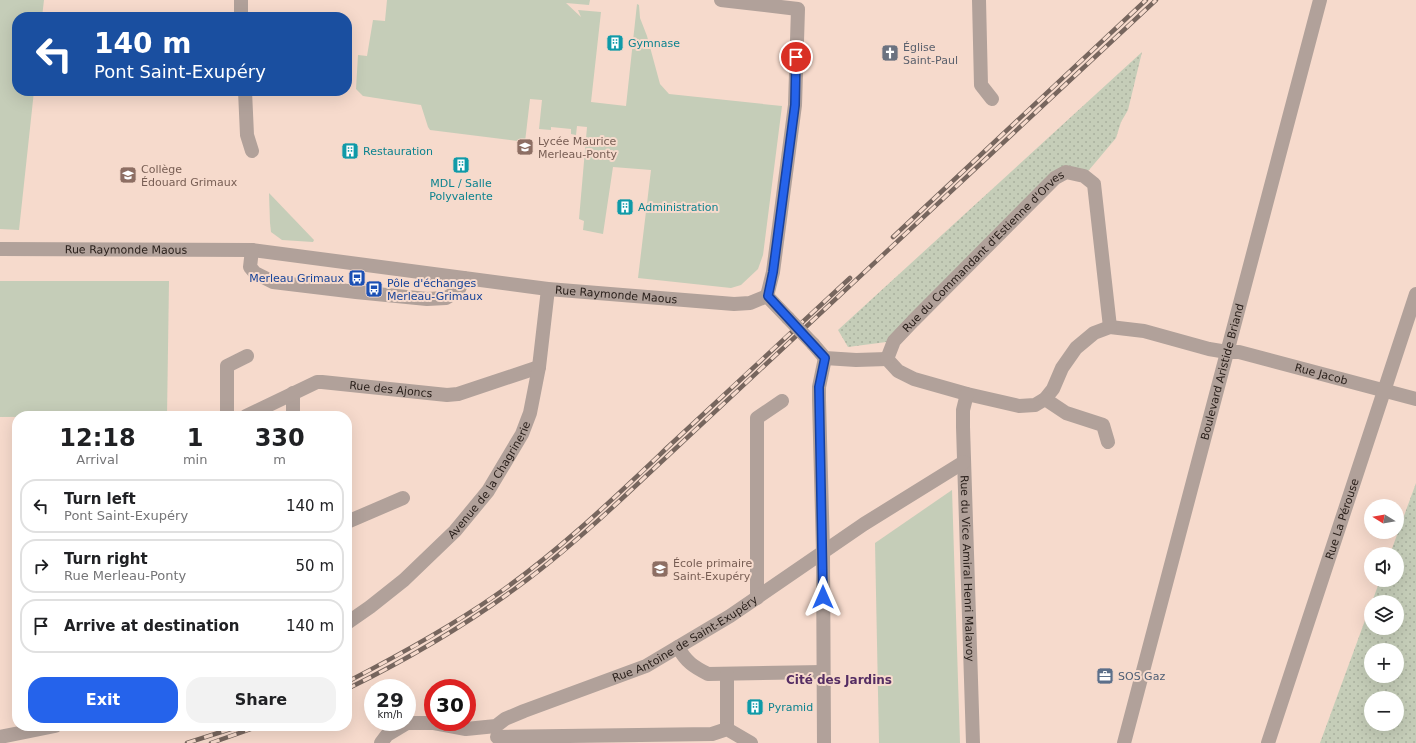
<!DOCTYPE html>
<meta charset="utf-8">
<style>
body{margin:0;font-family:"DejaVu Sans",sans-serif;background:#f2f2f2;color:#202124;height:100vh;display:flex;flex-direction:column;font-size:15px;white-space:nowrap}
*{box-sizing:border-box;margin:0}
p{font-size:13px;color:#757577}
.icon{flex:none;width:22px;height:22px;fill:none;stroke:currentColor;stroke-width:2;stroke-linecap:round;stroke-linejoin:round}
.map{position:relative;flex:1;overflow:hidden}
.side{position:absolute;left:12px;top:411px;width:340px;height:320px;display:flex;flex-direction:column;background:#fff;border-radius:16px;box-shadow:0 4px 16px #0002}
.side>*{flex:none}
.guide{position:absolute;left:12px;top:12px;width:340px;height:84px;border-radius:16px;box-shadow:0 4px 16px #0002;background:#1a4fa0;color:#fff;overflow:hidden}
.needle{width:26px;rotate:281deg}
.controls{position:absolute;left:1364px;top:499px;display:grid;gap:8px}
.controls a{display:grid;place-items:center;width:40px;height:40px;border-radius:50%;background:#fff;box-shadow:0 4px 16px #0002;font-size:20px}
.speed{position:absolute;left:364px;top:679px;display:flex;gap:8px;font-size:20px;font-weight:700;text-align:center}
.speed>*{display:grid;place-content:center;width:52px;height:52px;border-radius:50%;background:#fff;box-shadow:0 4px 16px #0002;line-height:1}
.speed small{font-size:10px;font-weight:400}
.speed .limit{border:6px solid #d22;background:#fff;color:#111}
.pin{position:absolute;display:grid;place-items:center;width:34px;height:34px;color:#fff;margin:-17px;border:2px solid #fff;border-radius:50%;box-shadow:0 1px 4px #0007}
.me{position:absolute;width:44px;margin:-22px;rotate:0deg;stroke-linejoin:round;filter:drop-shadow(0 0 3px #0008)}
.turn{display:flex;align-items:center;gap:14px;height:84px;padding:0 16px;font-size:18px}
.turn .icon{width:52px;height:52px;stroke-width:2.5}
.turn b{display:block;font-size:28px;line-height:34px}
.eta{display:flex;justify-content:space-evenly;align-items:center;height:68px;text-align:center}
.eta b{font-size:24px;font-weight:700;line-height:28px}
.action{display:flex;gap:8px;margin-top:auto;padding:8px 16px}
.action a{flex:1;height:46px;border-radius:16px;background:#2563eb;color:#fff;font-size:16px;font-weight:700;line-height:46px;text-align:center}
.action a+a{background:#f2f2f2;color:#202124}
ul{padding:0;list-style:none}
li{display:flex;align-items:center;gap:12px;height:54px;margin:0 8px 6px;padding:0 8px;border:2px solid #e0e0e0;border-radius:16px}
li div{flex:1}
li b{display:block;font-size:15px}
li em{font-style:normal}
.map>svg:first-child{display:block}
.grass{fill:#c5cdb8}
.park{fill:url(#park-dots);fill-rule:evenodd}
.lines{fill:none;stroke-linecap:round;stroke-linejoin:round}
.minor{stroke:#b1a19a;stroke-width:14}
.rail-casing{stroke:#77665e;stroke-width:4.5}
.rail{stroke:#f6dacc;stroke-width:3;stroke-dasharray:9;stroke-linecap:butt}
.minor-bridge{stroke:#b1a19a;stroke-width:14}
.route-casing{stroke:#184099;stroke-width:10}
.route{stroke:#2563eb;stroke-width:7}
.labels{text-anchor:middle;stroke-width:4;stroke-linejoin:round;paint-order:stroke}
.culture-label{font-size:11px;fill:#0d838f;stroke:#f6dacc;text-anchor:start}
.worship-label{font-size:11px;fill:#5b616d;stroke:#f6dacc;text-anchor:start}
.education-label{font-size:11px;fill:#785e54;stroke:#f6dacc;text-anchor:start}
.street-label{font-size:11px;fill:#281e19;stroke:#f6dacc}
.transit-label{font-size:11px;fill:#164399;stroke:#f6dacc;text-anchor:end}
.service-label{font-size:11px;fill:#4e5e75;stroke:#f6dacc;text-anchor:start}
.neighbourhood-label{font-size:12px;font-weight:bold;fill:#552d63;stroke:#f6dacc}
</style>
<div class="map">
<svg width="1416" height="743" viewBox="0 0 1416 743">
<defs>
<pattern id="park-dots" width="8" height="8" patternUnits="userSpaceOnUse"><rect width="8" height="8" fill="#c5cdb8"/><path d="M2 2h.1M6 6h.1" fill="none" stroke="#a9b09e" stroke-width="1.8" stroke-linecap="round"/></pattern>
</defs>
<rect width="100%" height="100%" fill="#f6dacc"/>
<!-- grass -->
<g class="grass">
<polygon points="0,0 44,0 42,17 17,17 17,91 34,91 19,230 0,229"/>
<polygon points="387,0 590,0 589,5 566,3 581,17 578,10 601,12 591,102 626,106 637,4 639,5 640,18 647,36 660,84 669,94 782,106 763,255 758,269 741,285 731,288 638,278 651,170 613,167 603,234 583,230 584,221 579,219 587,127 577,126 576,135 571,134 571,129 551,127 551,130 539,129 542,100 530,99 525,142 430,130 428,127 421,105 363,96 356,89 358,55 367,56 373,20 385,21"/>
<polygon points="269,193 314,240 313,242 282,240 271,232 270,223"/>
<polygon points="0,281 169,281 167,416 0,417"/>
<polygon points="952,490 960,743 879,743 875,543"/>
</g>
<!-- park -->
<g class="park">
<polygon points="1142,52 1128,110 1121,122 1116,138 1084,176 1066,172 894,341 848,347 838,330"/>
<path d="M1416 483V743H1320L1371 604V628H1397V602H1372L1380 580H1397V554H1390ZM1371 650H1397V676H1371ZM1371 698H1397V724H1371Z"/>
</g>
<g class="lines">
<!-- minor -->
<g class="minor">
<polyline points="241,0 241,17"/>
<polyline points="721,0 798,9 795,105 773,272 767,296"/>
<polyline points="979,0 981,85 992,99"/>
<polyline points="245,91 247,135 252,151"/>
<path id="s1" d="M0 249 252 250 548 289 734 304 750 303 767 296"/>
<polyline points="252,250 250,267 255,273 273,282 356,292 427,299 446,298 458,291 464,278"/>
<polyline points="767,296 788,318"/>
<polyline points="813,344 825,358 856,360 887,359"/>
<path id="s2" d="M887 359 898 371 914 379 967 394 1019 406 1035 405 1045 399 1053 389 1062 368 1076 348 1094 333 1110 327 1144 331 1209 349 1227 352H1239L1416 399"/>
<path id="s3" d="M887 359 894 341 913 321 1055 178 1066 172 1084 176 1094 184 1110 327"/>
<polyline points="293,393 293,416"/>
<path id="s4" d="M967 394 963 410V427L973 743"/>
<polyline points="1045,399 1066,413 1103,425 1108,442"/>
<polyline points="227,416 227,366 247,356"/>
<path id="s5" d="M246 416 317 382H322L447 395 458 394 539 367"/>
<polyline points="347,522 403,498"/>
<polyline points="757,598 757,418 782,401"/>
<path id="s6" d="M347 623 370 607 404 580 455 531 488 491 522 434 530 413 539 367 548 289"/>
<path d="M678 647C686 662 694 667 708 674L823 672"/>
<polyline points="727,674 727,729"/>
<polyline points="0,737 55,726"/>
<polyline points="497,737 712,734 727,729 751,743"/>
<path id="s7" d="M381 743 387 735 407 723H434L466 729 496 726 505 719 524 711 646 666 730 616 864 524 964 462"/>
<polyline points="824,743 823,552 819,400 819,387 825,358"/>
<path id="s8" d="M1124 743 1320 0"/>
<path id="s9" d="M1268 743 1416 294"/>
</g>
<!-- rail casing -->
<g class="rail-casing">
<g id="rail">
<polyline points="893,237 1146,0"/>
<path d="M347 682C397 656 447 629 493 597 557 553 613 499 669 446 729 390 789 334 850 278"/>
<path d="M347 689C406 660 463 627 516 588 556 559 593 526 629 492L1156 0"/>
<polyline points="187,743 240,726"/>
<polyline points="211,743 259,726"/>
</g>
</g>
<!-- rail -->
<use href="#rail" class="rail"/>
<!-- minor-bridge -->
<polyline class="minor-bridge" points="788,318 813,344"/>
</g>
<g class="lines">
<!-- route casing -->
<g class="route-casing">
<polyline id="route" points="796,57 795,105 773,272 768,296 825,358 819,387 823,597"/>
</g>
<!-- route -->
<use href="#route" class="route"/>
</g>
<!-- icons -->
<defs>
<g id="building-square" transform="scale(0.9)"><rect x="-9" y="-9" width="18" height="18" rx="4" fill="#0f9aa8" stroke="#f6dacc"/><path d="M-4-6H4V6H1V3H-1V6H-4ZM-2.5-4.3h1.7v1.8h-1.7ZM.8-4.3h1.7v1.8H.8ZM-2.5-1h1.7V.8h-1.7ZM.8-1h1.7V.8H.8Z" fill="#fff"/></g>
<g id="church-square" transform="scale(0.9)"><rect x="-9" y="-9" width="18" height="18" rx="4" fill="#6b7280" stroke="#f6dacc"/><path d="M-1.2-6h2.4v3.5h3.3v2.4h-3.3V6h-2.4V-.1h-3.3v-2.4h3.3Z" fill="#fff"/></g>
<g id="school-square" transform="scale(0.9)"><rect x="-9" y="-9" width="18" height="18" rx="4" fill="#8d6e63" stroke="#f6dacc"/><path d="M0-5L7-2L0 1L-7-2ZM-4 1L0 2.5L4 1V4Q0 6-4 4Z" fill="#fff"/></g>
<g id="bus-square" transform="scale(0.9)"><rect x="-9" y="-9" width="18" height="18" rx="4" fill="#1a4fb4" stroke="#f6dacc"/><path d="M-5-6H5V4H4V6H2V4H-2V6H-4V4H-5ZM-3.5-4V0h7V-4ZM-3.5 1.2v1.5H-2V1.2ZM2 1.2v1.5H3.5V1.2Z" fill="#fff"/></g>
<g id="office-square" transform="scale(0.9)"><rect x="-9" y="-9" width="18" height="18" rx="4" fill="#5c6f8a" stroke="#f6dacc"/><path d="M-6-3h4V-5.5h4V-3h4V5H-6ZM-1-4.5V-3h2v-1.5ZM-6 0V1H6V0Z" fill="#fff"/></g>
</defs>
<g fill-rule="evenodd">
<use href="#building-square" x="615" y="43"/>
<use href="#church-square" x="890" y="53"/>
<use href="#school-square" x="525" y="147"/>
<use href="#building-square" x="350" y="151"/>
<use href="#building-square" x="461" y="165"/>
<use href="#school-square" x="128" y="175"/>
<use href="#building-square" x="625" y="207"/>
<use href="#bus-square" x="357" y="278"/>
<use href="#bus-square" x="374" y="289"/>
<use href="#school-square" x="660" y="569"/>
<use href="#office-square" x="1105" y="676"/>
<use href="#building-square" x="755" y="707"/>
</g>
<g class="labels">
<!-- culture labels -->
<g class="culture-label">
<text x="628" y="47">Gymnase</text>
<text x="363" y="155">Restauration</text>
<text x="461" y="187" text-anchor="middle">MDL / Salle<tspan x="461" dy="13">Polyvalente</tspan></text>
<text x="638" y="211">Administration</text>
<text x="768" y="711">Pyramid</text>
</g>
<!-- worship labels -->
<g class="worship-label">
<text x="903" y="51">Église<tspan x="903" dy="13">Saint-Paul</tspan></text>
</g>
<!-- education labels -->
<g class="education-label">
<text x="538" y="145">Lycée Maurice<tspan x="538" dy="13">Merleau-Ponty</tspan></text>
<text x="141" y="173">Collège<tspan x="141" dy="13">Édouard Grimaux</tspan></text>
<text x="673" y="567">École primaire<tspan x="673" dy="13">Saint-Exupéry</tspan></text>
</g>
<!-- street labels -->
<g class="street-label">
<text dy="4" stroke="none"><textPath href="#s1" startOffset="126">Rue Raymonde Maous</textPath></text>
<text dy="4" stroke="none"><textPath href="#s3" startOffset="146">Rue du Commandant d'Estienne d'Orves</textPath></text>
<text dy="4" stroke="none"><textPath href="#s1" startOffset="619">Rue Raymonde Maous</textPath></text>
<text dy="4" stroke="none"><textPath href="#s8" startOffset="384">Boulevard Aristide Briand</textPath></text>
<text dy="4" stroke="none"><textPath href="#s2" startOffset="488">Rue Jacob</textPath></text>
<text dy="4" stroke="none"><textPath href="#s5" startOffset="153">Rue des Ajoncs</textPath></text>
<text dy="4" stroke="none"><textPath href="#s6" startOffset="204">Avenue de la Chagrinerie</textPath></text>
<text dy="4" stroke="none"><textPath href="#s9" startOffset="236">Rue La Pérouse</textPath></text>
<text dy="4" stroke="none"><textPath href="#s4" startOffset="175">Rue du Vice Amiral Henri Malavoy</textPath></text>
<text dy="4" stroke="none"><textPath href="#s7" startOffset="332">Rue Antoine de Saint-Exupéry</textPath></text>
</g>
<!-- transit labels -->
<g class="transit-label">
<text x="344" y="282">Merleau Grimaux</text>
<text x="387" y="287" text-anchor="start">Pôle d'échanges<tspan x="387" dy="13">Merleau-Grimaux</tspan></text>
</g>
<!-- service labels -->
<g class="service-label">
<text x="1118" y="680">SOS Gaz</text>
</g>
<!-- neighbourhood labels -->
<g class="neighbourhood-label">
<text x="839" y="684">Cité des Jardins</text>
</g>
</g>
</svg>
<div class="controls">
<a><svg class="needle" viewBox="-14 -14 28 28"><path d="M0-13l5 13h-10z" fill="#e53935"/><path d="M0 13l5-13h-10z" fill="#757577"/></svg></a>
<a><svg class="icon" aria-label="sound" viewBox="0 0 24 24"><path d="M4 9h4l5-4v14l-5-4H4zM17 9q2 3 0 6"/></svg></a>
<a><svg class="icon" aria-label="layers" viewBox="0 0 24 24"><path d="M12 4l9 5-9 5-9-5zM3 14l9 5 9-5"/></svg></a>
<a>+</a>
<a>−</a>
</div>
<div class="speed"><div>29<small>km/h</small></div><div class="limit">30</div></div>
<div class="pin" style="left:796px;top:57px;background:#d93025"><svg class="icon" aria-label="arrive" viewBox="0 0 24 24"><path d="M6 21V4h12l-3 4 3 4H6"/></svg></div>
<svg class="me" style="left:823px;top:597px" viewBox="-20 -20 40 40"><path d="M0-17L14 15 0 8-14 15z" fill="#2563eb" stroke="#fff" stroke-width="4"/></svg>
<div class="guide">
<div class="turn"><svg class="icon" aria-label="left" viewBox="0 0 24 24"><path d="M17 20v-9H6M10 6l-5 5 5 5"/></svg><div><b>140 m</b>Pont Saint-Exupéry</div></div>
</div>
<section class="side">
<div class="eta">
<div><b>12:18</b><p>Arrival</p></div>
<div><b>1</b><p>min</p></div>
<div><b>330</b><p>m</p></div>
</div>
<ul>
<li><svg class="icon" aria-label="left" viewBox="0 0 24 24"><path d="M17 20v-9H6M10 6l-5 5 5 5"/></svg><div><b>Turn left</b><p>Pont Saint-Exupéry</p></div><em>140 m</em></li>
<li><svg class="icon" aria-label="right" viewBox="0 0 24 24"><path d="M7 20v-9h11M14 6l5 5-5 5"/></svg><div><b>Turn right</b><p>Rue Merleau-Ponty</p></div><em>50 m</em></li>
<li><svg class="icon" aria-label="arrive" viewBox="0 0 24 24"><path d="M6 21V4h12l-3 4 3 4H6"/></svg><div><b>Arrive at destination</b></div><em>140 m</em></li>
</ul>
<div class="action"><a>Exit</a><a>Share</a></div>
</section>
</div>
